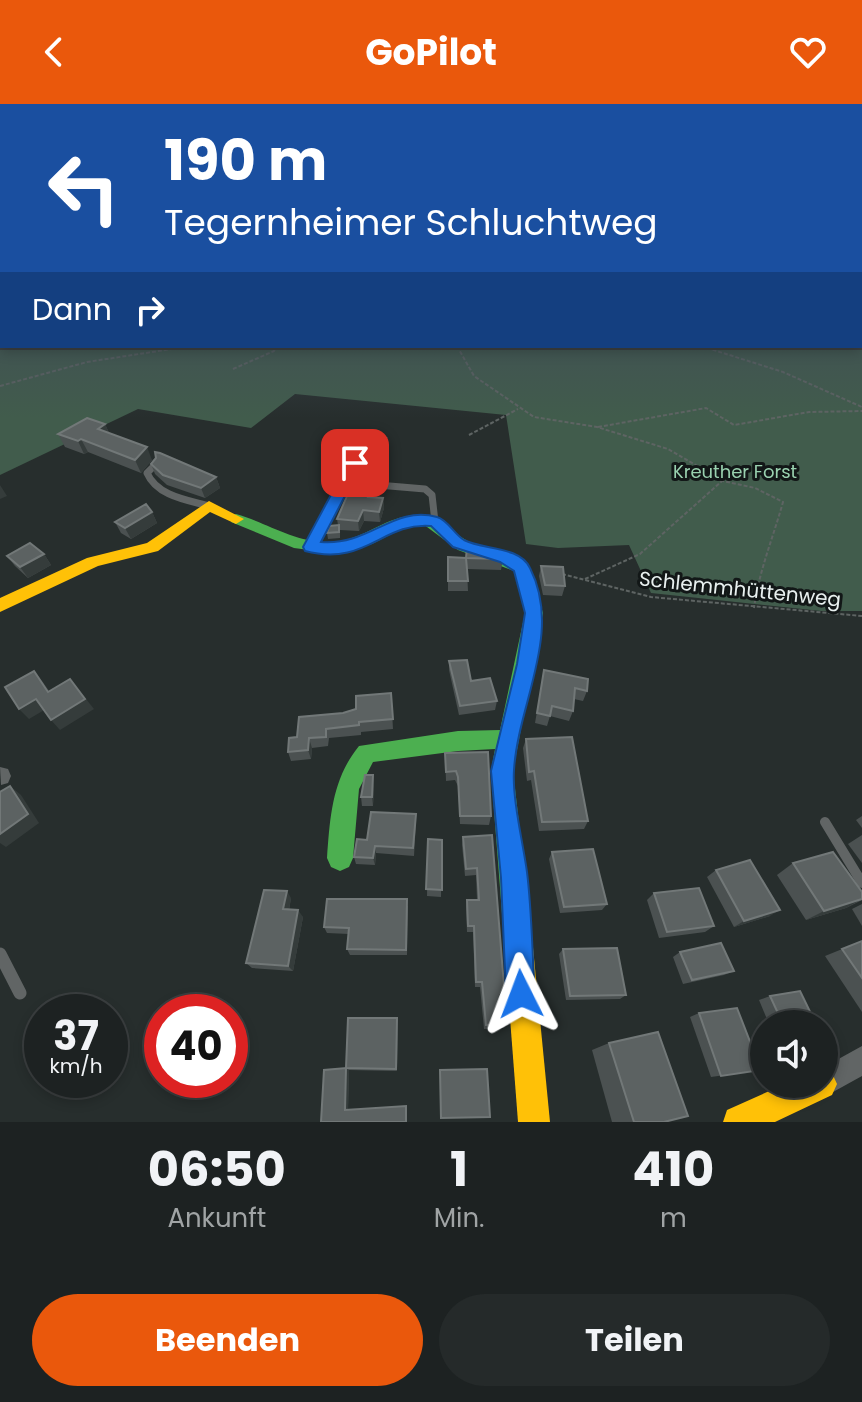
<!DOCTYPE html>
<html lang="de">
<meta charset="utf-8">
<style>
body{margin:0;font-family:Poppins,sans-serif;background:#252a2a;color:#f1f3f6;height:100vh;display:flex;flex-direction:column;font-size:30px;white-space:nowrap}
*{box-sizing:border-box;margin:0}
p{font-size:26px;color:#a0a4a5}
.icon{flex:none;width:44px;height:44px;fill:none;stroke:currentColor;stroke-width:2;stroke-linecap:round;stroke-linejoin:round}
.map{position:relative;height:1018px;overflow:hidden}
.sheet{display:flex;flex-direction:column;background:#1d2222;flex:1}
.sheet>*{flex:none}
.guide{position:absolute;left:0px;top:0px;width:862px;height:244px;box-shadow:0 4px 12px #0003,0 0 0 2px #3b3f40;background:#1a4fa0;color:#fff;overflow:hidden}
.tools{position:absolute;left:750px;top:906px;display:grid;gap:16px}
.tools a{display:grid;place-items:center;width:88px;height:88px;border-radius:50%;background:#1d2222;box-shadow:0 4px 12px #0003,0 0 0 2px #3b3f40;font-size:40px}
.speed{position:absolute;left:24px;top:890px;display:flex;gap:16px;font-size:40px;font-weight:700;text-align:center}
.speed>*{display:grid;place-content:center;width:104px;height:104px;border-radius:50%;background:#1d2222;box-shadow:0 4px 12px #0003,0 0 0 2px #3b3f40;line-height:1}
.speed small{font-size:20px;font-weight:400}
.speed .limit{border:12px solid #d22;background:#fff;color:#111}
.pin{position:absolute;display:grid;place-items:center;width:68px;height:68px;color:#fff;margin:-34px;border-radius:16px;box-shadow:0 4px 12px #0006}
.me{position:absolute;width:88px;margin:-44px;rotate:357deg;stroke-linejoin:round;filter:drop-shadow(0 0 6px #0008)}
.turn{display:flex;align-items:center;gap:28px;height:168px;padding:0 32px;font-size:36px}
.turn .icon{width:104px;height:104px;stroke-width:2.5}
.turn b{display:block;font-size:56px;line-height:68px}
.then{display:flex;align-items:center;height:76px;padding:0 32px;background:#0003;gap:16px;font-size:30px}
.eta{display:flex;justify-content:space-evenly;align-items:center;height:136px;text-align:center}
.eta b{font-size:48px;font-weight:700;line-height:56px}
.primary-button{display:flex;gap:16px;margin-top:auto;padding:16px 32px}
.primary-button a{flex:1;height:92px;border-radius:48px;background:#ea580c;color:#fff;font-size:32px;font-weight:700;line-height:92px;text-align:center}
.primary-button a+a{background:#252a2a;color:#f1f3f6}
header{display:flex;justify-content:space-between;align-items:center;height:104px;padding:0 32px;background:#ea580c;color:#fff;font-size:36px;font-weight:700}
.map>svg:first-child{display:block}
.forest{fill:#415c4c}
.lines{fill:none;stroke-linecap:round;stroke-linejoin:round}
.path{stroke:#5e6463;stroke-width:2;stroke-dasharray:4 2;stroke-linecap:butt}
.lane-far2{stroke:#616565;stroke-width:7}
.lane-far1{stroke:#616565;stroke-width:10}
.lane{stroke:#616565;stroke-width:13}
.street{fill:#616565;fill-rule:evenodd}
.fast{fill:#4caf50;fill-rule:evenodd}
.slow{fill:#ffc107;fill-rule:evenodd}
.wall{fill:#4b5151}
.shaded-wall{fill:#353c3b}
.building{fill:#5c6262;stroke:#727878;stroke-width:2}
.route{fill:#1a73e8;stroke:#114b97;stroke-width:2}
.labels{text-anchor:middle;stroke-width:6;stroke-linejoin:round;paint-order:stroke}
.far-park-label{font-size:18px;fill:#99d1af;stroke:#121717}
.street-label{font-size:20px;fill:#e8f0ef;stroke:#121717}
</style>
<header><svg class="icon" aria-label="back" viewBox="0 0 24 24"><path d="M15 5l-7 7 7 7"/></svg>GoPilot<svg class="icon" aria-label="heart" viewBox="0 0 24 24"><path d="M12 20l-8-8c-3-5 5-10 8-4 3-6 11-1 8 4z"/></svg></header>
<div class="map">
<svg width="862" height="1018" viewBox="0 0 862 1018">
<rect width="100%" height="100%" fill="#272e2d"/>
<!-- forest -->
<polygon class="forest" points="0,171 2,242 860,242 862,171 862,507 821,507 651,489 629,441 558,444 526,440 506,311 295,290 251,324 138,305 0,371"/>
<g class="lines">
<!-- path -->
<g class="path">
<path d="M457 242 474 272 534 313 597 323 668 345 723 377 755 384 783 398C773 434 759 467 754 504"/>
<polyline points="701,242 783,268 862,303"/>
<polyline points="233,265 274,247 277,242"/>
<polyline points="0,282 87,258 191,242"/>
<polyline points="598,323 706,304 734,321 809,308 862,307"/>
<polyline points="469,331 518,305"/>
<polyline points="562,470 651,493 862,512"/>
<polyline points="585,475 640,450 722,377"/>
</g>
<!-- lane-far2 -->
<g class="lane-far2">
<path d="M154 362 147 369C157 392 187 396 209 402"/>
<polyline points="366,380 425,385 432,391 435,418"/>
</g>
<!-- lane-far1 -->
<polyline class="lane-far1" points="825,718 862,779"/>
<!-- lane -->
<polyline class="lane" points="0,850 20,889"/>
<!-- street -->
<g class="street">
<polygon points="365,337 371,341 318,443 311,448 306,446 304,443 359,341"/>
<polygon points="0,663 8,665 11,672 8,679 1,681"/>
<polygon points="862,942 862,972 824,993 814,989 810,980 824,980 824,963"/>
</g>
<!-- fast -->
<path class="fast" d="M236 410C268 419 295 439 330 438 356 438 375 421 399 414 438 402 445 428 476 441 493 448 511 451 528 460L543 509 513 667 531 823 527 833 517 837 507 833 503 823 491 667 495 645 458 647 373 658 359 685 353 754 349 763 340 767 331 763 327 754C330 713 332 675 359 642L458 627 500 626 525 509 514 467 458 446 423 420 409 421 372 440 332 449 294 444 231 418V412Z"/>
<!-- slow -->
<g class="slow">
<polygon points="209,397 244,415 236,420 210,408 158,447 98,462 0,508 0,494 87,454 147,439"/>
<polygon points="517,809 527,813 531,823 550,1018 518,1018 503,823 507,813"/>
<polygon points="824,965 832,969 837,980 832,991 775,1018 723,1018 727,1006 785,980 824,980"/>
</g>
</g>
<!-- wall -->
<g class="wall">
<polygon points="105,320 109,329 152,356 141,369 88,348 84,350 65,343 58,330"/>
<polygon points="386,334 387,344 380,356 368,354 367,344"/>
<polygon points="156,354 216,373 220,384 205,394 167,381 155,370 151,360"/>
<polygon points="374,387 372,393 383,394 384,404 380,418 364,417 359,427 340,426 340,434 328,435 327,429 338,421 337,415"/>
<polygon points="152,408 157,419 131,435 121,429 115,418"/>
<polygon points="44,450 51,461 28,474 15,462 7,452"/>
<polygon points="448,453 503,455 501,466 467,465 468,487 448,487"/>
<polygon points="541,462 565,482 562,492 543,491 539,472"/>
<polygon points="449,557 497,597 495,606 459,611 449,566"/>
<polygon points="544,566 587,587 583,597 574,595 573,607 569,617 550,612 547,622 535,619"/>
<polygon points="391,589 393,625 361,628 361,631 329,634 328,642 312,644 311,655 291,657 288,648 297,633 343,609 356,605"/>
<polygon points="526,635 588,717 584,725 539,727 531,676 527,677 523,644"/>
<polygon points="445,649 491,712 489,721 460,720 458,682 455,676 446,677"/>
<polygon points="374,680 373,702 362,702 361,693"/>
<polygon points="862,712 862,724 856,716"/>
<polygon points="416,718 414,752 376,749 375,761 356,760 354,753 367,736"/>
<polygon points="492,731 507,920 504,924 484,925 480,883 475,883 473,828 467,828 466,802 467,796 477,796 476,771 465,772 462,741 463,733"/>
<polygon points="862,731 862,759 848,740"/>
<polygon points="428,735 442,736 441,793 427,792"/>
<polygon points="552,748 607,800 602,806 560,809 549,755"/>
<polygon points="793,759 862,788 862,796 846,804 806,816 777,771"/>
<polygon points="716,766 770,812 734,823 707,773"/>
<polygon points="654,789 714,822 705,828 659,834 647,796"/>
<polygon points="291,794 289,806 303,813 293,867 252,864 246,859"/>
<polygon points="862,800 862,822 852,805"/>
<polygon points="408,802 407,851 350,851 347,845 349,830 327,829 324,823"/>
<polygon points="862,837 862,908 825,852"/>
<polygon points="563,845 626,891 620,895 566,896 559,850"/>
<polygon points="680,848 734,867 724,871 683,880 673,853"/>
<polygon points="770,892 816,920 769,920 759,896"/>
<polygon points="699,909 761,966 711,973 690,913"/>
<polygon points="397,914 398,918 397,967 349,966 348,1006 407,1002 321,1018 346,964"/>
<polygon points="609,939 664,1018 612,1018 592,946"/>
</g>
<!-- shaded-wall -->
<g class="shaded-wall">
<polygon points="105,320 111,333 98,325"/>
<polygon points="386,334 387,344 380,356 379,346"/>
<polygon points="81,335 88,348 84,350 78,337"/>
<polygon points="147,343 152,356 141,369 135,356"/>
<polygon points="216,373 220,384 205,394 201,384"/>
<polygon points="373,376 374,387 369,403 368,393"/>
<polygon points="0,381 7,392 0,395"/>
<polygon points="383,394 384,404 380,418 379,408"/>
<polygon points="363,406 364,417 359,427 358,417"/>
<polygon points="152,408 157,419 131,435 125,424"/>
<polygon points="44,450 51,461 28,474 20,463"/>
<polygon points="34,567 43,578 57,598 48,588"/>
<polygon points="70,575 94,605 60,626 51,616"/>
<polygon points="36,595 46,605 29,615 19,605"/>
<polygon points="309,634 312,644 311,655 308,646"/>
<polygon points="373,671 374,680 373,702 372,693"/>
<polygon points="10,682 21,691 39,719 6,743 0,739 0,730"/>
<polygon points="375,742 376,749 375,761 373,754"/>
<polygon points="287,787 291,794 288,812 283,805"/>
<polygon points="862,795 846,804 806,816 824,807"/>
<polygon points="298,806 303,813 293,867 288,862"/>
<polygon points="780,806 770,812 734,823 744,817"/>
<polygon points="397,914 398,918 397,967 396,965"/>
<polygon points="346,964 349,966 348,1006 345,1006"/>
</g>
<!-- building -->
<g class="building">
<polygon points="87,314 105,320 98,325 147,343 135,356 81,335 78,337 58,330"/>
<polygon points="373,332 386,334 379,346 367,344"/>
<polygon points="155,348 160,349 216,373 201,384 163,371 151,360 156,354"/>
<polygon points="356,371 360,375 373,376 368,393 383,394 379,408 363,406 358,417 337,415"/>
<polygon points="146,400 152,408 125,424 115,418"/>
<polygon points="339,421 339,428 327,429 329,422"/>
<polygon points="30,439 44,450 20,463 7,452"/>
<polygon points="467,443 503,455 466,454"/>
<polygon points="448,453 466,454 468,477 448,477"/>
<polygon points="541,462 563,463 565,482 545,481"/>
<polygon points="467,556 471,577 490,574 497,597 460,602 449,557"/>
<polygon points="544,566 588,575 587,587 575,584 573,607 552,602 550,612 537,609"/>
<polygon points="34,567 48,588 70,575 85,595 51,616 36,595 19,605 5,583"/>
<polygon points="391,589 393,615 359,618 359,621 326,625 326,633 309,634 308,646 288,648 289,634 297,633 299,613 343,609 356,605 356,592"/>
<polygon points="572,633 588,717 542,718 534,667 529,668 526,635"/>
<polygon points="488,648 491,712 460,712 458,673 456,667 446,668 445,649"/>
<polygon points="365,671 373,671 372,693 361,693"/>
<polygon points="10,682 28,710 0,730 0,688"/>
<polygon points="371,708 416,710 413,744 375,742 373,754 354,753 357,735 367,736"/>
<polygon points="492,731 507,920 486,921 482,878 476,878 474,822 468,822 467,796 479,796 477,764 466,765 463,733"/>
<polygon points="428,735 442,736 442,786 426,785"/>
<polygon points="593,745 607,800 564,803 552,748"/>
<polygon points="833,748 862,788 862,795 824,807 793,759"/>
<polygon points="750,756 780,806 744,817 716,766"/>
<polygon points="699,784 714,822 667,828 654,789"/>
<polygon points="264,786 287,787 283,805 298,806 288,862 246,859"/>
<polygon points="327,795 407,795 406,846 347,845 349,824 324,823"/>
<polygon points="862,837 862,874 842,845"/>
<polygon points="721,839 734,867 692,876 680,848"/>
<polygon points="617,844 626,891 570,892 563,845"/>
<polygon points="800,887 816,920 783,920 770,892"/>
<polygon points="737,904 761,966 721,972 699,909"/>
<polygon points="348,914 397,914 396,965 346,964"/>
<polygon points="658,928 688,1012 664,1018 634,1018 609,939"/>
<polygon points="346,964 345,1006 406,1002 406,1018 321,1018 324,966"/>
<polygon points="487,965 490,1013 441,1014 440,966"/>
</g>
<!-- sky -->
<linearGradient id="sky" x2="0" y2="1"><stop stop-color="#151919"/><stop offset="0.54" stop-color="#414c57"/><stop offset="1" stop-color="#414c57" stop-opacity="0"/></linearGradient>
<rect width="862" height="314" fill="url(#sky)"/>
<!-- route -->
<path class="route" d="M355 355 362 359 321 438C370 442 393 401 437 413 448 416 454 430 464 436 483 446 520 442 530 464 563 529 518 599 514 666 512 694 523 739 527 768 532 808 532 849 535 890L531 900 521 904 510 900 506 890 501 774 491 667 517 560 525 509 514 467 500 458 453 443 431 422C382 418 366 463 305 447L303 443 348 359Z"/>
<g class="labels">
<!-- far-park labels -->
<g class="far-park-label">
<text x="735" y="374">Kreuther Forst</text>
</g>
<!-- street labels -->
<g class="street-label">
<text transform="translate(740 485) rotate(6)" y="7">Schlemmhüttenweg</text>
</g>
</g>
</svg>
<div class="tools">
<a><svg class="icon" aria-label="sound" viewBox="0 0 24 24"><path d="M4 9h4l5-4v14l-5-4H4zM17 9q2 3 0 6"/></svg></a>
</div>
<div class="speed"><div>37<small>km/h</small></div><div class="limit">40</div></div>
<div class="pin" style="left:355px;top:359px;background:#d93025"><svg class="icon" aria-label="arrive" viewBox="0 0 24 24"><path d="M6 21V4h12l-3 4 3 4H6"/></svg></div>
<svg class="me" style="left:521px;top:890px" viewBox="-20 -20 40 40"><path d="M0-17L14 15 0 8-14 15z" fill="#1a73e8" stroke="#fff" stroke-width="4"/></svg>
<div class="guide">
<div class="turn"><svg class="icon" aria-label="left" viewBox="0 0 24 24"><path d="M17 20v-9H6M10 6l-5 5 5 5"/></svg><div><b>190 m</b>Tegernheimer Schluchtweg</div></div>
<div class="then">Dann<svg class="icon" aria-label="right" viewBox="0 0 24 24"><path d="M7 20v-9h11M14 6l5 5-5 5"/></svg></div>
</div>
</div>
<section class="sheet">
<div class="eta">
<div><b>06:50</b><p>Ankunft</p></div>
<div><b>1</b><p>Min.</p></div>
<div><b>410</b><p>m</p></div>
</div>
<div class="primary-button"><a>Beenden</a><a>Teilen</a></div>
</section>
